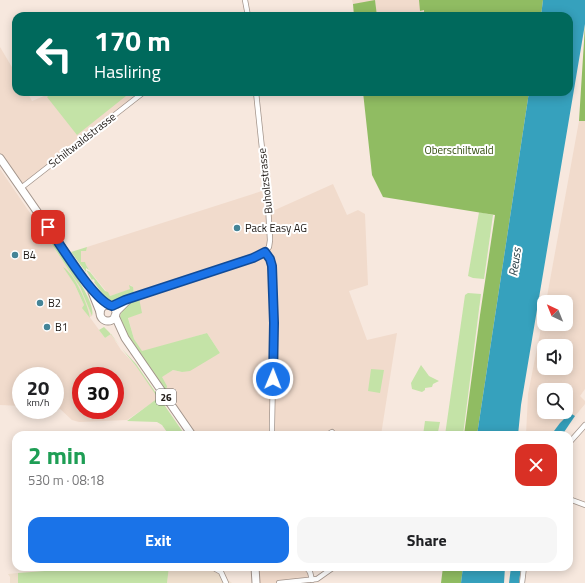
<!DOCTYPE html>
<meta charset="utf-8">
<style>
body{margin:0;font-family:"Titillium Web",sans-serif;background:#f6f6f6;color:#202124;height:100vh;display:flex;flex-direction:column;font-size:15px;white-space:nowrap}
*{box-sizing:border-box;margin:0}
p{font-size:13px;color:#757577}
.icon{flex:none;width:22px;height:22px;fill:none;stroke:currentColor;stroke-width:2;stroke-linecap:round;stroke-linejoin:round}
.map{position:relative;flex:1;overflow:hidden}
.drawer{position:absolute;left:12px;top:431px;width:561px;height:140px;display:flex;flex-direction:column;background:#fff;border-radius:12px;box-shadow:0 2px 10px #0003}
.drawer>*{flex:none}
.banner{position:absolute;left:12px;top:12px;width:561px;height:84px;border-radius:12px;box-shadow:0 2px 10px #0003;background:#00695c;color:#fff;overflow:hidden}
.needle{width:26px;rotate:317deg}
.buttons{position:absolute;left:537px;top:295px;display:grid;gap:8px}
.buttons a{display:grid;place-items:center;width:36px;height:36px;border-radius:8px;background:#fff;box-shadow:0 2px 10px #0003;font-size:20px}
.speed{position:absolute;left:12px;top:367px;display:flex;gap:8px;font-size:20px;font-weight:700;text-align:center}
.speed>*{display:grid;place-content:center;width:52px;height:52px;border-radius:50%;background:#fff;box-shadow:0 2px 10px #0003;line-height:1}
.speed small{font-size:10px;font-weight:400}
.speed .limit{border:6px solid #d22;background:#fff;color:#111}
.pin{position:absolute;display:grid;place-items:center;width:34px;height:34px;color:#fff;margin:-17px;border-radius:8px;box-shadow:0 2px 6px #0006}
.me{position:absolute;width:44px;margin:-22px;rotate:1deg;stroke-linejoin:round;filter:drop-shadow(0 0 3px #0008)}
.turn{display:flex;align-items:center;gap:14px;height:84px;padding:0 16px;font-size:18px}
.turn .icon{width:52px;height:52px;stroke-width:2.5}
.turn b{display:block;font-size:28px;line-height:34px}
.round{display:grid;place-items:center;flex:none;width:42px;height:42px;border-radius:12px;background:#f6f6f6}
.head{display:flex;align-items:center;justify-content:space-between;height:68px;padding:0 16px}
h1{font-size:24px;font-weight:700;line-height:30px;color:#1e9e55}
.action{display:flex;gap:8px;margin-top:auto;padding:8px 16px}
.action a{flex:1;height:46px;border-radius:12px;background:#1a73e8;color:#fff;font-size:16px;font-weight:700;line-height:46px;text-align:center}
.action a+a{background:#f6f6f6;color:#202124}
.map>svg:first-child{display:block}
.commercial{fill:#efdfcd}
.built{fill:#f1dbcc;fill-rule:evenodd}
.green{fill:#c4e3a7}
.forest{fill:#90bc62}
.water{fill:#36a1bd}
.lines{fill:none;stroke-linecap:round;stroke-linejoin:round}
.minor-casing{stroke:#a2948b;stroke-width:6}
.primary-casing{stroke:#a2948b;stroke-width:9}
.minor{stroke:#fff;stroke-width:4.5}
.primary{stroke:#fff;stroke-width:7}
.route-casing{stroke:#114b97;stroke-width:10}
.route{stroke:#1a73e8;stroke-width:7}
.poi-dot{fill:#448497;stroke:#fff;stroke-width:1.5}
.labels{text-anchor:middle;stroke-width:4;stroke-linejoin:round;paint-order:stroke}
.shield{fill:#fff;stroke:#635f5d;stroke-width:1}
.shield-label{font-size:10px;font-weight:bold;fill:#201b17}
.street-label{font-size:11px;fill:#201b17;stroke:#fff}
.park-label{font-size:11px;fill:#2f4b09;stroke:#fff}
.poi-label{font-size:11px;fill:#201b17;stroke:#fff;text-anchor:start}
.water-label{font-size:12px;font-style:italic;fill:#213940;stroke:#fff}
</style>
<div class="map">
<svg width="585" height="583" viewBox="0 0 585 583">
<rect width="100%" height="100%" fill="#f7e8de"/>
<!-- commercial -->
<g class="commercial">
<polygon points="169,567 218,567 223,571 228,580 232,583 167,583"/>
<polygon points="18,573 18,583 10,583 10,577 8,574"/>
</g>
<!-- built -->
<g class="built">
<polygon points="352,0 432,0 433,16 377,16 375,1 353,4"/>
<polygon points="0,47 16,74 16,92 27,92 32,101 44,96 49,92 141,92 73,146 21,184 0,154"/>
<path d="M579 121H585V389L580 396 585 401V404L559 435H526L528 394 544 313V324H566V302H546ZM544 346H566V368H544ZM544 390H566V412H544Z"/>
<path d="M0 169 71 273 80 287 92 316 90 317 76 284 64 268 75 285 84 305 83 308 105 338 111 334 121 350 136 366 159 398 127 420 79 422 72 420 58 407H55V376H21V406L0 405ZM81 376H115V410H81Z"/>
<polygon points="333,184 347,215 358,210 365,214 368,285 349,291 367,340 397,333 381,435 197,435 166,391 167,386 161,377 173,370 182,372 220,353 207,333 142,352 134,339 128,317 139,304 139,298 133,294 134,291 132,286 130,285 131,289 110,296 85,265 85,262 81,262 81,251 87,247 262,191 266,214"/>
<polygon points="255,567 306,567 312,580 279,583 256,583"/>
</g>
<!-- green -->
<g class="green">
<polygon points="53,92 131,92 77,135 47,97"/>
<polygon points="479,212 493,215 484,279 473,278 468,276"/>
<path d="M52 242C61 256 97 300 92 316L80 287 51 243Z"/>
<polygon points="87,247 86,251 81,251 81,262 85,262 86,265 89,270 86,268 86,272 71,252"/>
<path d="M63 267C75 274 88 305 90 318L82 308 84 305 75 285Z"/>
<polygon points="86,270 90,272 105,291 108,292 110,296 130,289 129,285 133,287 134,293 121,300 110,301 104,296 94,282 95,281 93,279 92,280"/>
<polygon points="468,293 481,294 463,435 445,435 465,295"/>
<path d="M139 298 142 313 128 318 134 339 142 351 207 333 220 353 190 371 182 372 173 370 162 377 167 386 166 391C158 379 119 328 120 317 121 309 132 301 139 298Z"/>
<polygon points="104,327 109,332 120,346 111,334 105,338 99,330"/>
<polygon points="122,349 136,364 185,435 169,435 162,425 157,422 127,421 158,398 136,366"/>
<polygon points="421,365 429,376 439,381 433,384 432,387 425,388 425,390 422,392 412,389 411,383"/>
<polygon points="371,369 384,370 380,393 368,391"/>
<polygon points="425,421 440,422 438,432 434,432 435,435 423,435"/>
<polygon points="98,567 111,567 113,571 135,570 135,567 169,567 167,583 18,583 18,573"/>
</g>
<!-- forest -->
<g class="forest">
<polygon points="375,0 377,16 354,16 353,4"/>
<polygon points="419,0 543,0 541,16 424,16 424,10 420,11"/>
<polygon points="585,25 585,121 579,121"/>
<polygon points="363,92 529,92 477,435 464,435 480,315 495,215 383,197 372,175"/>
<polygon points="443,567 463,567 461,583 441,583"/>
</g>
<!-- water -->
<g class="water">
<polygon points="543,0 585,0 585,24 521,405 518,435 477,435 529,92 569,92 569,16 541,16"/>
<polygon points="570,413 575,416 562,435 551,435 560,423"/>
<polygon points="463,567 505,567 504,583 461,583"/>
<polygon points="511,567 521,567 519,583 509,583"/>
</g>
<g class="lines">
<!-- minor casing -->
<g class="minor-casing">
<g id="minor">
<polyline points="245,0 248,16"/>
<polyline points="21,188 144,92"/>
<polyline points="265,252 270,259 272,266 274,323 272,425 272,435"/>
<polyline points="112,306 125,300 253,258 265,252 269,247 270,240 268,205 256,92"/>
<polyline points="116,314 132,298"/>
<polyline points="327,435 332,432"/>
<polyline points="569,443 585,425"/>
<polyline points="569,499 585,505"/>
<polyline points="212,567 221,572 226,583"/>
<polyline points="306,567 310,572 312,580"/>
<polyline points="279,583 317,579 334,567"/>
<polyline points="522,583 524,567"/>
</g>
</g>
<!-- primary casing -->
<g class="primary-casing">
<g id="primary">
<polyline points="0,158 88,285 101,299 109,305"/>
<polyline points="92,292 100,312"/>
<circle cx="108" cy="313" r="8"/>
<polyline points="115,316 125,338 192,435"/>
<polyline points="255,567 256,583"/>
</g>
</g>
<!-- minor -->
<use href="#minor" class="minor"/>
<!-- primary -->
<use href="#primary" class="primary"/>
</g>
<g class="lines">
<!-- route casing -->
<g class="route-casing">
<path id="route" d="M48 227C60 244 94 301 112 306L125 300 253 258 265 252 270 259 272 266 274 323 273 379"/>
</g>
<!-- route -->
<use href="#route" class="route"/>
</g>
<!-- markers -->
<g class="poi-dot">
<circle cx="237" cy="228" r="4"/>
<circle cx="15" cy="255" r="4"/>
<circle cx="40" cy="303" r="4"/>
<circle cx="47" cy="327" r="4"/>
</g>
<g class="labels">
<!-- shield labels -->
<rect class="shield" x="156" y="389" width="20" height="16" rx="3"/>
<g class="shield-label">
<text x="166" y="401">26</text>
</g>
<!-- street labels -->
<g class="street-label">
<text transform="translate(82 140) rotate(-38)" y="4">Schiltwaldstrasse</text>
<text transform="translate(265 181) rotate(-96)" y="4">Buholzstrasse</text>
</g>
<!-- park labels -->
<g class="park-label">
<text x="459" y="154">Oberschiltwald</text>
</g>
<!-- poi labels -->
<g class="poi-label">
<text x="245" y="232">Pack Easy AG</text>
<text x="23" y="259">B4</text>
<text x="48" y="307">B2</text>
<text x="55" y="331">B1</text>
</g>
<!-- water labels -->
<g class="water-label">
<text transform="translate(515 262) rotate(-82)" y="4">Reuss</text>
</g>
</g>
</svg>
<div class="buttons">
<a><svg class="needle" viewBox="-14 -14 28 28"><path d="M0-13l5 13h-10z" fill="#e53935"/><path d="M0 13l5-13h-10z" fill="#757577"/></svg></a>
<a><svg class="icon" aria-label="sound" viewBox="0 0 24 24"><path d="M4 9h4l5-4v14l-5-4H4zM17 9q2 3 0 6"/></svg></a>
<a><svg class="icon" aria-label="search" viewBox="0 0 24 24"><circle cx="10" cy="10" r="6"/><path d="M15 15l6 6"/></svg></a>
</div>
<div class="speed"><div>20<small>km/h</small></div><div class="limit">30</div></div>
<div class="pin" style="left:48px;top:227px;background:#d93025"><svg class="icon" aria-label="arrive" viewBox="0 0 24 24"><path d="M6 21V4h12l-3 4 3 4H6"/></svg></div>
<svg class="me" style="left:273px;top:379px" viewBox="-20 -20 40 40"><circle r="17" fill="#1a73e8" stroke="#fff" stroke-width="3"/><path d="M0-11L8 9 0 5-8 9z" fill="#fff"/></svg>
<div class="banner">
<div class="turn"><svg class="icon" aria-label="left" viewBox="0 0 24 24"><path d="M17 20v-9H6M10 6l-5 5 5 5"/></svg><div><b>170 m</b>Hasliring</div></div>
</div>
<section class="drawer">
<div class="head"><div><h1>2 min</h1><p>530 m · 08:18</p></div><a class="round" style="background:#d93025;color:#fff"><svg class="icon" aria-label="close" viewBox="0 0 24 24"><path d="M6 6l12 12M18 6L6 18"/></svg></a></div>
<div class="action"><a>Exit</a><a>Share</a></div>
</section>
</div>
